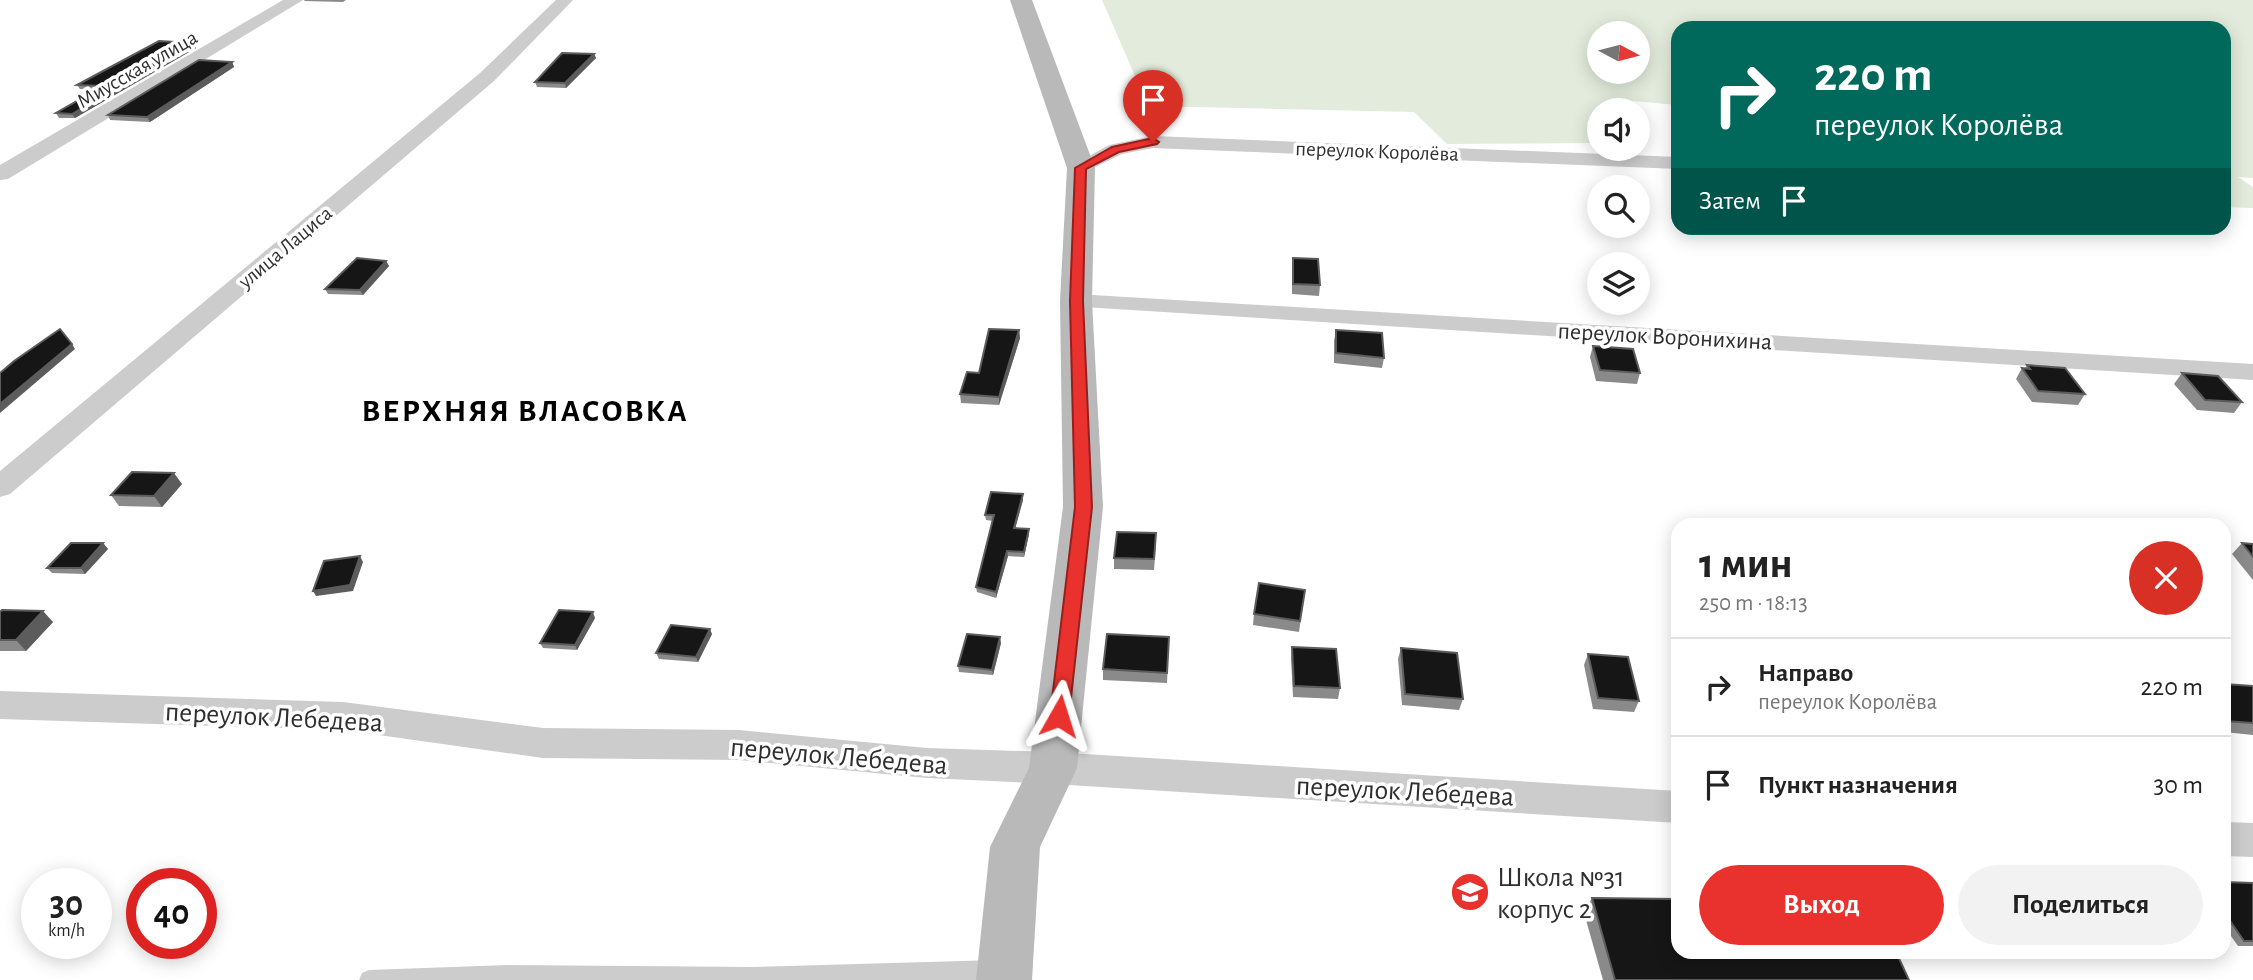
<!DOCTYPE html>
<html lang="ru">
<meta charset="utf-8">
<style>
body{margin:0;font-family:"Alegreya Sans",sans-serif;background:#f2f2f2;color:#222;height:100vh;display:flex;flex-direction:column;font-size:26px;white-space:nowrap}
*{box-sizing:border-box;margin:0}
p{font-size:23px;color:#767676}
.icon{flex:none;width:38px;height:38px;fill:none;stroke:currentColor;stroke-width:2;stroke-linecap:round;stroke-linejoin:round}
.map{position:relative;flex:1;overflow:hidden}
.drawer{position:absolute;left:1671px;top:518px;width:560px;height:441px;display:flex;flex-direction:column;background:#fff;border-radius:21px;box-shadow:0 4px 18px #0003}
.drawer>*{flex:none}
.banner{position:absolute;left:1671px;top:21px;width:560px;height:214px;border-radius:21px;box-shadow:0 4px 18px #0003;background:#00695c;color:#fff;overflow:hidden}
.needle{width:46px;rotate:97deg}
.fabs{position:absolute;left:1587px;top:21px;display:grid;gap:14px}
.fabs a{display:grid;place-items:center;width:63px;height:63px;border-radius:50%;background:#fff;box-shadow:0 4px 18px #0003;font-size:35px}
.speed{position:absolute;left:21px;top:868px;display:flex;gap:14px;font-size:35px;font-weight:700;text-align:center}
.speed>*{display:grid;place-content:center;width:91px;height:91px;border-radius:50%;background:#fff;box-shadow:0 4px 18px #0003;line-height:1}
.speed small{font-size:18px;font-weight:400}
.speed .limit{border:10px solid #d22;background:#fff;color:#111}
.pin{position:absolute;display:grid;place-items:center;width:60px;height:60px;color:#fff;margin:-72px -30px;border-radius:50% 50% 50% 0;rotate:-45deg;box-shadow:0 0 7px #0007}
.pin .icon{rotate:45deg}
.me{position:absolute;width:77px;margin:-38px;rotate:6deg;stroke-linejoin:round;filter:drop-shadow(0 0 5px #0008)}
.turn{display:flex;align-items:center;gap:24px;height:147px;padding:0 28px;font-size:32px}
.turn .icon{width:91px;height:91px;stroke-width:2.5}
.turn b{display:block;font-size:49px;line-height:60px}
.then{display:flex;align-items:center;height:66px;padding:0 28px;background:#0003;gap:14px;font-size:26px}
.round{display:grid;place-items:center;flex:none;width:74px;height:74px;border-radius:37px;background:#f2f2f2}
.overview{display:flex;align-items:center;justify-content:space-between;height:119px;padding:0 28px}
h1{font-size:42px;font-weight:600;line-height:52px}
.button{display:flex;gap:14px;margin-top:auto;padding:14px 28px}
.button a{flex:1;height:80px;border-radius:42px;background:#e9312d;color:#fff;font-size:28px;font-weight:600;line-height:80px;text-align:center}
.button a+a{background:#f2f2f2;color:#222}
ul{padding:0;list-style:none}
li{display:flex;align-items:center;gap:21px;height:98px;padding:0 28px;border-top:2px solid #e0e0e0}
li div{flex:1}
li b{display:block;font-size:26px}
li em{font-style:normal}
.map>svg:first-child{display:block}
.green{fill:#e3ecdc;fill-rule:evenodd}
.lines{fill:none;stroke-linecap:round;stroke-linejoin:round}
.lane{fill:#ccc;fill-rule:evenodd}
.street{fill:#ccc;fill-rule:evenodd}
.secondary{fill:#b9b9b9;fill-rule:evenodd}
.wall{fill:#8a8a8a}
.shaded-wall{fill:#5c5c5c}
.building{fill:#161616;stroke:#5c5c5c;stroke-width:2}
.route{fill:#e9312d;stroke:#97201d;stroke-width:2}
.labels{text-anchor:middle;stroke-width:7;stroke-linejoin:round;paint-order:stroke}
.far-street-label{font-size:21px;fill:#2f2f2f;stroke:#fff}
.street-label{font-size:24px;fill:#2f2f2f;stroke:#fff}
.near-street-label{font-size:28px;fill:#2f2f2f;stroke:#fff}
.near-poi-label{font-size:28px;fill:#2f2f2f;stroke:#fff;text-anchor:start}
.district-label{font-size:32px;font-weight:bold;letter-spacing:2px;fill:#000;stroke:#fff}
</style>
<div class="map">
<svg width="2253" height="980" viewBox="0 0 2253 980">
<rect width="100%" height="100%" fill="#fff"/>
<!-- green -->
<path class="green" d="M1102 0H2253V178L2238 177 2253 187V208L2224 207V28H1678V105L1633 101 1630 110H1600L1599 143 1447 144 1414 112 1148 106ZM1600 33H1638V72H1600Z"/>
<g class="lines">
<!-- lane -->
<polygon class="lane" points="997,960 1004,963 1007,970 1004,977 997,980 359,980 362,973 369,970 508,965 753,967"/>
<!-- street -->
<g class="street">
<polygon points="283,0 303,0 8,179 0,180 0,165"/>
<polygon points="556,0 573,0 494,81 10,494 0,497 0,471 480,73"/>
<polygon points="1153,136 1678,157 1678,169 1153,148 1122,154 1081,174 1074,172 1070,168 1074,164 1109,145"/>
<polygon points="1076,294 2253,364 2253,380 1067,306 1064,301 1067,296"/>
<polygon points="0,691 343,702 543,728 739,730 927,748 1053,752 1678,791 1678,823 1053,784 927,778 739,760 543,758 343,730 0,719"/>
<polygon points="2224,822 2253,823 2253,857 2224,856"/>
</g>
<!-- secondary -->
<polygon class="secondary" points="1010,0 1032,0 1095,168 1092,301 1103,507 1077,768 1040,847 1032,980 976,980 990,847 1029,768 1063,507 1060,301 1067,168"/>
</g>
<!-- wall -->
<g class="wall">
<polygon points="304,0 346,0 343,2 305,1"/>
<polygon points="194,43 196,48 75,118 59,118 56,113 96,90 80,89 77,85"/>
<polygon points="594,54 596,58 566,88 537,87 535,82"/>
<polygon points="232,62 234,67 150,122 110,120 108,115"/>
<polygon points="1293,258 1320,285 1319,296 1292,294 1292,268"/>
<polygon points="386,261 389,266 363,295 328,294 325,289"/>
<polygon points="1019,330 1020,338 999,405 961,403 960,394"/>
<polygon points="1336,330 1384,358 1382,368 1334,363 1334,341"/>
<polygon points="1593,346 1640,373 1637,384 1596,381 1590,357"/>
<polygon points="2027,365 2085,394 2078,405 2032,402 2016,379 2022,368 2025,368"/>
<polygon points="2182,373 2242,402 2234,413 2197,410 2174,384"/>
<polygon points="182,484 162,507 119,506 111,495"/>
<polygon points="1023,500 1015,528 1029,529 1029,534 1024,557 1008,556 996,598 977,592 976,587 993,521 986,520 985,515"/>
<polygon points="103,543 108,549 85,574 52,573 47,568"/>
<polygon points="2242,543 2253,544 2253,580 2232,554"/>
<polygon points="1156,544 1154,570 1114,569 1114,558"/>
<polygon points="1305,590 1299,632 1253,625 1254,614"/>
<polygon points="0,612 53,622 26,651 0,651"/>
<polygon points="595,618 577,650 543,648 540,643"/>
<polygon points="712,634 698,662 659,659 656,653"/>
<polygon points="1169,637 1167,683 1103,680 1103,669"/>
<polygon points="1001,643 993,675 959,672 958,666"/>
<polygon points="1292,647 1340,688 1338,699 1293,697 1291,658"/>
<polygon points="1401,648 1463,699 1459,710 1402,705 1398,659"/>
<polygon points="1588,654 1639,701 1634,712 1593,709 1584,665"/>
<polygon points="2224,684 2253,686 2253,735 2224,732"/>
<polygon points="2224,882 2253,883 2253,946 2238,946 2224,926"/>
<polygon points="1592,898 1909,980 1603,980 1584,913"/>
</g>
<!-- shaded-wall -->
<g class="shaded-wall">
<polygon points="194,43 196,48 75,118 72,114"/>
<polygon points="594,54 596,58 566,88 565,83"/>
<polygon points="232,62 234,67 150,122 147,117"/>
<polygon points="386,261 389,266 363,295 360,290"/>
<polygon points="1019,330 1020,338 999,405 999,397"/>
<polygon points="72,344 75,349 0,413 0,404"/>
<polygon points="174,473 182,484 162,507 154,496"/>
<polygon points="1023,494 1023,500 1014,533 1014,528"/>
<polygon points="1029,529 1029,534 1024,557 1024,552"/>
<polygon points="103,543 108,549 85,574 81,568"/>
<polygon points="1007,551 1008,556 996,598 996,592"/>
<polygon points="360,556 363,562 353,591 316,596 313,591"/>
<polygon points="43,611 53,622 26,651 16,640"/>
<polygon points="593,612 595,618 577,650 575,645"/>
<polygon points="710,629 712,634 698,662 696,657"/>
<polygon points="1000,637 1001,643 993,675 992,670"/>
</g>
<!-- building -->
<g class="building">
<polygon points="159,41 194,43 72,114 56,113 103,86 77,85"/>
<polygon points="562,53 594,54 565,83 535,82"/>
<polygon points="199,60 232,62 147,117 108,115"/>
<polygon points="357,258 386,261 360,290 325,289"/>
<polygon points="1293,258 1318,259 1320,285 1293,284"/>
<polygon points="60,329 72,344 0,404 0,373 14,361"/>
<polygon points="989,329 1019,330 999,397 960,394 967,372 979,373"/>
<polygon points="1336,330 1382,333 1384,358 1336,353"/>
<polygon points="1593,346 1633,349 1640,373 1600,370"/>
<polygon points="2027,365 2065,368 2085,394 2038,391 2022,368 2030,369"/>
<polygon points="2182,373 2218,376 2242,402 2205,400"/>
<polygon points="132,472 174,473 154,496 111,495"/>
<polygon points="991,492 1023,494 1014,528 1029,529 1024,552 1007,551 996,592 976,587 994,515 985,515"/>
<polygon points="1117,532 1156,533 1154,559 1114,558"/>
<polygon points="71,543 103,543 81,568 47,568"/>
<polygon points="2242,543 2253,544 2253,557"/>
<polygon points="360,556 350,585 313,591 324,561"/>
<polygon points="1259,583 1305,590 1300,621 1254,614"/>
<polygon points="2,610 43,611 16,640 0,640 0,612"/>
<polygon points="559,610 593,612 575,645 540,643"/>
<polygon points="671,625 710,629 696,657 656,653"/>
<polygon points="967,634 1000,637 992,670 958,666"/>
<polygon points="1107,634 1169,637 1167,673 1103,669"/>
<polygon points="1292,647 1336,649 1340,688 1294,686"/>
<polygon points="1401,648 1457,653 1463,699 1405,694"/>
<polygon points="1588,654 1628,657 1639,701 1598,698"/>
<polygon points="2224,684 2253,686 2253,723 2224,721"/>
<polygon points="2224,882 2253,883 2253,941 2244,941 2224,912"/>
<polygon points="1592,898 1678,899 1678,952 1896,952 1909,980 1615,980"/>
</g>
<!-- route -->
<polygon class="route" points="1153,138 1159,142 1157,144 1119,152 1086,169 1083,301 1092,507 1069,716 1066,722 1059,724 1053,722 1050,716 1075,507 1070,301 1075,168 1112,147"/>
<!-- icons -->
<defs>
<g id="school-disc" transform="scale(2.0125)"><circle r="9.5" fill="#e9312d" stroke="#fff"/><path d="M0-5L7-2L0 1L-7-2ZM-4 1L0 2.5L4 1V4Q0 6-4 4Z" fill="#fff"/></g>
</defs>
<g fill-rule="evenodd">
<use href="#school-disc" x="1470" y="892"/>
</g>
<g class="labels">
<!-- far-street labels -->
<g class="far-street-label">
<text transform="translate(137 69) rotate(-30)" y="7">Миусская улица</text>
<text transform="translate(1377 151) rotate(2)" y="7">переулок Королёва</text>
<text transform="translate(285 247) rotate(-40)" y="7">улица Лациса</text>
</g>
<!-- street labels -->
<g class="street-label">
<text transform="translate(1665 336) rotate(3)" y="8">переулок Воронихина</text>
</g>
<!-- near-street labels -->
<g class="near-street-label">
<text transform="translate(274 716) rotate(3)" y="10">переулок Лебедева</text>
<text transform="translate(839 755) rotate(5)" y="10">переулок Лебедева</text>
<text transform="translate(1405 790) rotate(3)" y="10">переулок Лебедева</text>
</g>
<!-- near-poi labels -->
<g class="near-poi-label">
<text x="1497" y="886">Школа №31<tspan x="1497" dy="32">корпус 2</tspan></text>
</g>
<!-- district labels -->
<g class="district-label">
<text x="525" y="421">ВЕРХНЯЯ ВЛАСОВКА</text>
</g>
</g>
</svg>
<div class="fabs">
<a><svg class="needle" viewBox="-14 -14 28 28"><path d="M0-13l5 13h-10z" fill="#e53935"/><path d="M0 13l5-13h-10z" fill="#767676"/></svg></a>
<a><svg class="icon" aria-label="sound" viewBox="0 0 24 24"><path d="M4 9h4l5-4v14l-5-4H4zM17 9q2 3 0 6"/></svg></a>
<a><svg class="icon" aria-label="search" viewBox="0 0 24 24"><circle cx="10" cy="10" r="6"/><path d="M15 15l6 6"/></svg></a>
<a><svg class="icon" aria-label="layers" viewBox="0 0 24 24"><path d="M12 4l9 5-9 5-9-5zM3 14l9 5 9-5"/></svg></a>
</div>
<div class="speed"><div>30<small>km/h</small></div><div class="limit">40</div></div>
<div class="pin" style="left:1153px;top:142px;background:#d93025"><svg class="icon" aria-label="arrive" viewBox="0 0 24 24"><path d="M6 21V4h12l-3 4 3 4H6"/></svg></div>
<svg class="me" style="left:1059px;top:716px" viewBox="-20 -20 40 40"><path d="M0-17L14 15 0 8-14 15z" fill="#e9312d" stroke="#fff" stroke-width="4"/></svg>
<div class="banner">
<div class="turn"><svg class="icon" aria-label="right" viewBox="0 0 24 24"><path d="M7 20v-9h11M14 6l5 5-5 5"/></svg><div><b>220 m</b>переулок Королёва</div></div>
<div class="then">Затем<svg class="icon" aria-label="arrive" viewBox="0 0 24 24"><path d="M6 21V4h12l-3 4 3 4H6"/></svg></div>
</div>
<section class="drawer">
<div class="overview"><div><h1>1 мин</h1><p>250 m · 18:13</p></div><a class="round" style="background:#d93025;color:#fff"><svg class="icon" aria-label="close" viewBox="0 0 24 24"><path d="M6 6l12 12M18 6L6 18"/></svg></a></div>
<ul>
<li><svg class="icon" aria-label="right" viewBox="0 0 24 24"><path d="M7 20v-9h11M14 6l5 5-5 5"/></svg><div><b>Направо</b><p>переулок Королёва</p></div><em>220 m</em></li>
<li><svg class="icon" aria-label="arrive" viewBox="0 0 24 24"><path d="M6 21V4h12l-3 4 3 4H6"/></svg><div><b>Пункт назначения</b></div><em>30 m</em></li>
</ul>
<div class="button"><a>Выход</a><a>Поделиться</a></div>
</section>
</div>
